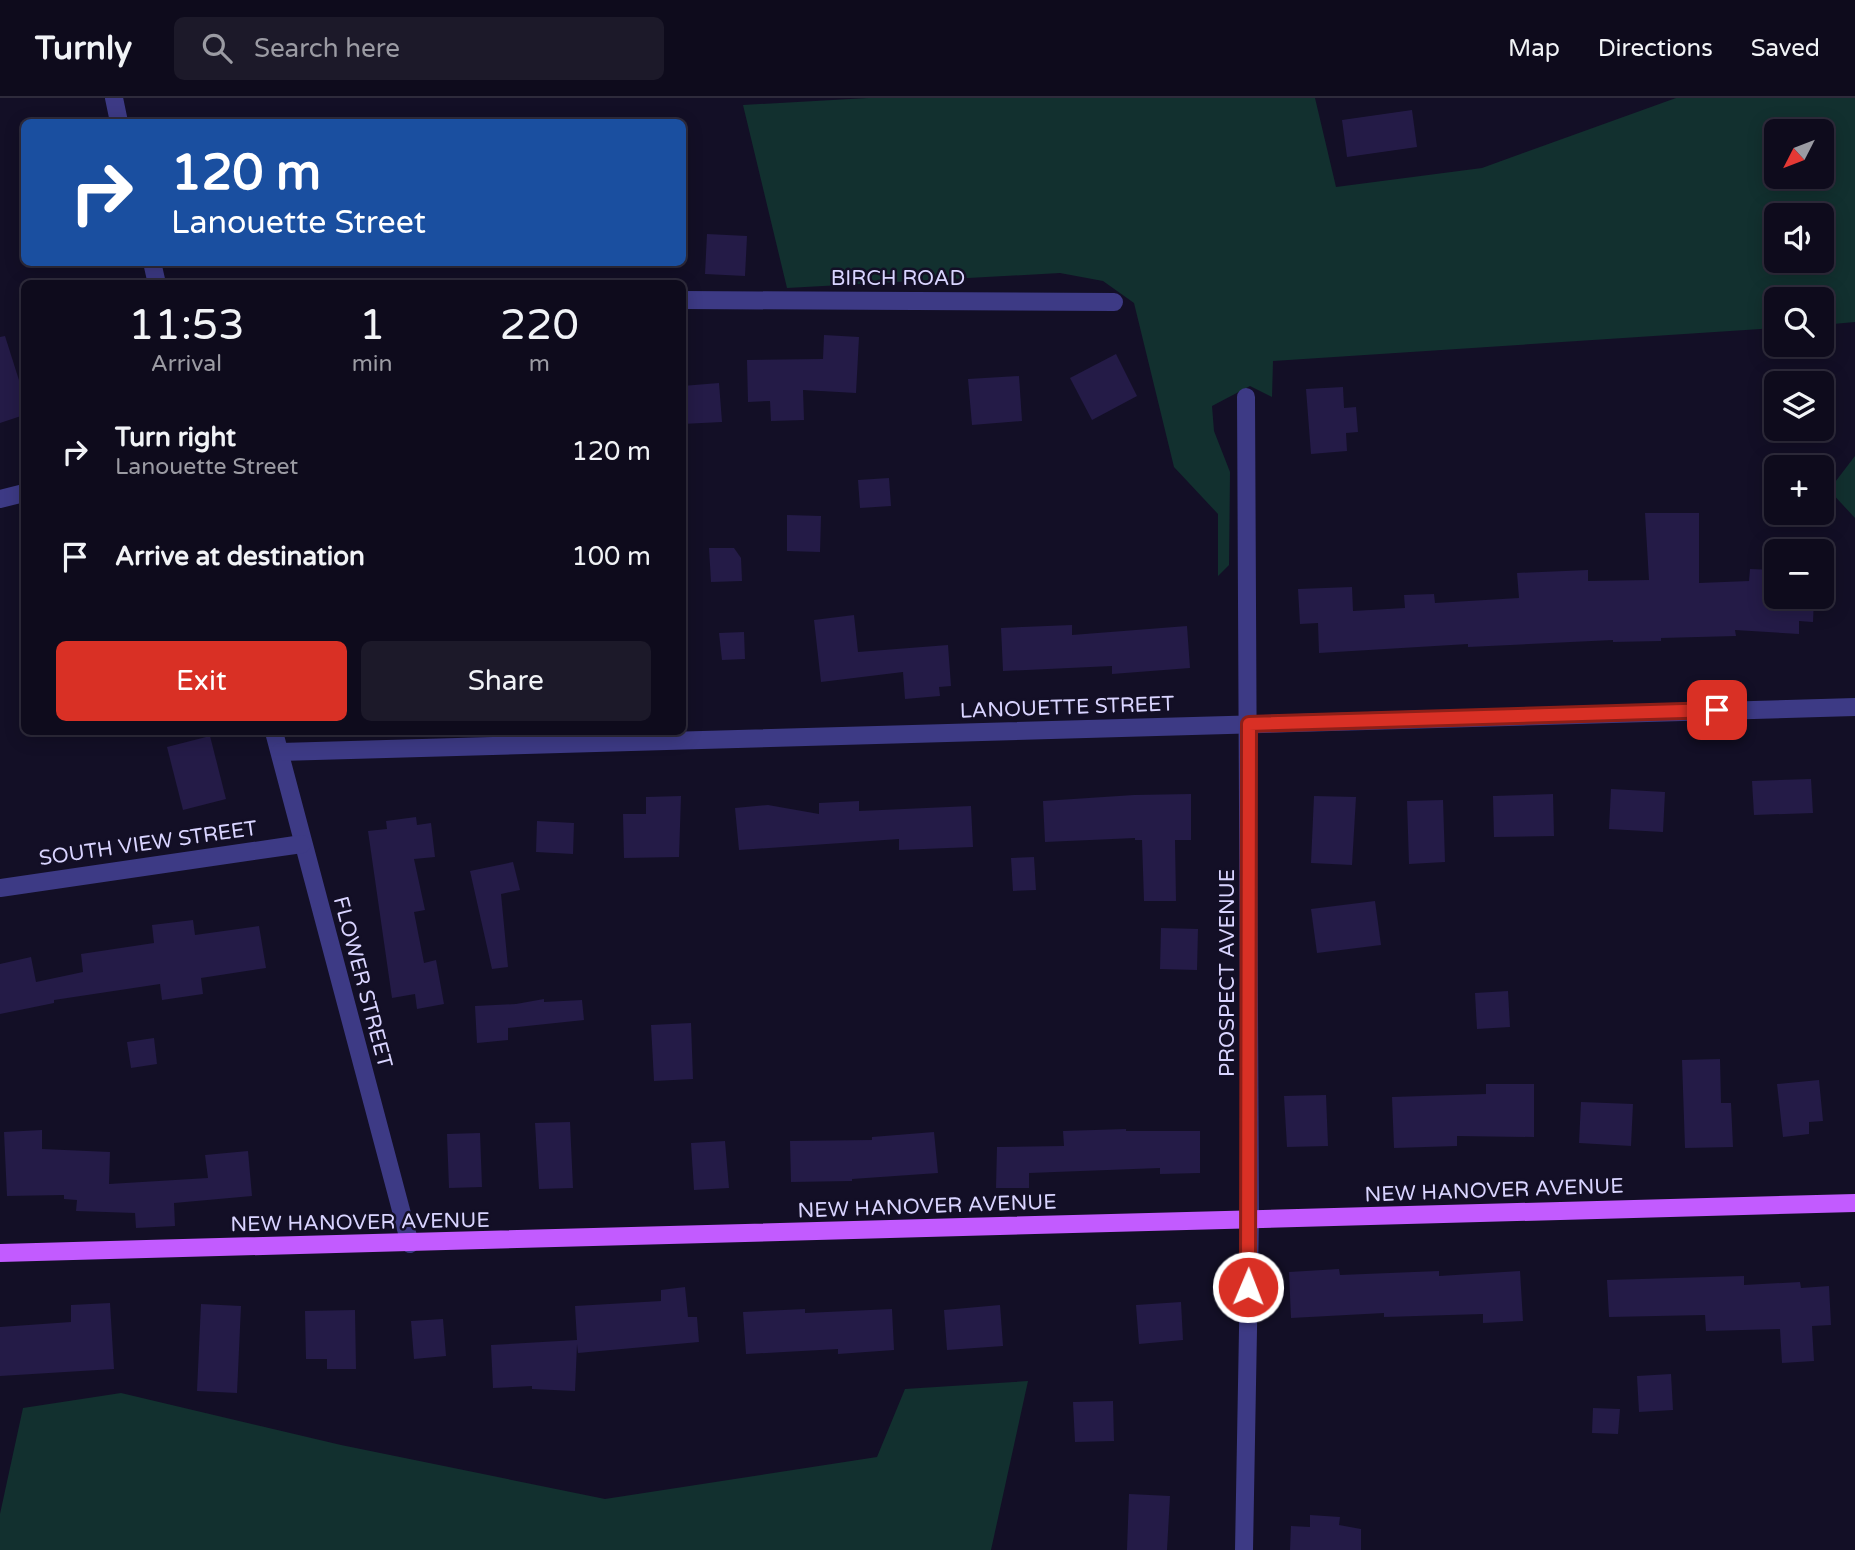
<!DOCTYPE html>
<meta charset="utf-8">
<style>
body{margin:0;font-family:"Varela Round",sans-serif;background:#1c1929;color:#f1f3f6;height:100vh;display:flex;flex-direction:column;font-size:26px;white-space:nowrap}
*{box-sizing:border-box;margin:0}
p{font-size:23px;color:#9b9ba3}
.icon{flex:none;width:38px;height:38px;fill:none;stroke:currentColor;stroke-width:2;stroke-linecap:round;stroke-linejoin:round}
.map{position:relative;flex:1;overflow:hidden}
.details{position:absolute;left:21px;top:182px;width:665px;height:455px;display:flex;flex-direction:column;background:#0e0b1c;border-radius:10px;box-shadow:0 4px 18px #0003,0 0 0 2px #2e2b3b}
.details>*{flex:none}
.guide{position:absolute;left:21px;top:21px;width:665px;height:147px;border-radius:10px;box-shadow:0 4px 18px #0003,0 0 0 2px #2e2b3b;background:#1a4fa0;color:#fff;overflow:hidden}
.needle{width:46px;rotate:228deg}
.fabs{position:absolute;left:1764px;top:21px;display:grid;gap:14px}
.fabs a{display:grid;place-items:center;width:70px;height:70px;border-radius:10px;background:#0e0b1c;box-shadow:0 4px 18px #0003,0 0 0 2px #2e2b3b;font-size:35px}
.pin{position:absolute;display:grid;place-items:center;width:60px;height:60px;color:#fff;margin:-30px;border-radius:14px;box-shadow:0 4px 10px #0006}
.me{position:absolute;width:77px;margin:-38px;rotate:1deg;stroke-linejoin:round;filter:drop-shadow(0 0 5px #0008)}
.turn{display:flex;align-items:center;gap:24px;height:147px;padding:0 35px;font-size:32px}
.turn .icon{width:91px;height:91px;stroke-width:2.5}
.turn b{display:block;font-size:49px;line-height:60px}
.eta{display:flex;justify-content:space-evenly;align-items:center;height:119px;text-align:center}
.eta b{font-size:42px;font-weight:600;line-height:49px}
.primary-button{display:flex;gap:14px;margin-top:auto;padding:14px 35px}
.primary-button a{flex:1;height:80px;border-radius:10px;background:#d93025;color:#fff;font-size:28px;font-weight:600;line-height:80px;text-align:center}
.primary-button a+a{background:#1c1929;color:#f1f3f6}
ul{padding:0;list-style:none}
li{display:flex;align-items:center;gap:21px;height:105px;padding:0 35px}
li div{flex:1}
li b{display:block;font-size:26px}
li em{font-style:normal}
header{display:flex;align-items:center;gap:42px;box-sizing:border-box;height:98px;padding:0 35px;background:#0e0b1c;border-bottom:2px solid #2e2b3b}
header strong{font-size:33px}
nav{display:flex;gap:38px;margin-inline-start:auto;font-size:24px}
.search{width:490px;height:63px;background:#1c1929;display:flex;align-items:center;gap:18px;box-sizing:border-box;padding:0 24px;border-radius:10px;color:#9b9ba3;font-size:26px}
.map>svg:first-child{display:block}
.green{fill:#12302f;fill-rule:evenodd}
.building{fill:#241b47}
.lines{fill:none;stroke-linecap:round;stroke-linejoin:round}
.minor{stroke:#3d3a85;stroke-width:18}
.major{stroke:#c25bff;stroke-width:18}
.route-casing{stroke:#8d1f18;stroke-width:18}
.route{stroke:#d93025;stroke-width:12}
.labels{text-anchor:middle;stroke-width:5;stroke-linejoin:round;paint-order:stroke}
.street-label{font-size:21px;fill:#d9d4ff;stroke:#130f26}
</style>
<header>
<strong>Turnly</strong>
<div class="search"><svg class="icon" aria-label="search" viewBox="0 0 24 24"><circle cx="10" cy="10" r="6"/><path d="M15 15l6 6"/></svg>Search here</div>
<nav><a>Map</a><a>Directions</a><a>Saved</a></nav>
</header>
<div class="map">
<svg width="1855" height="1452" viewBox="0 0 1855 1452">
<rect width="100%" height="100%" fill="#130f26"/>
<!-- green -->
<g class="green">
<path d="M868 0H1315L1336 89 1482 70 1676 0H1855V224L1822 227V201H1776V230L1273 263 1272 299 1250 288 1212 308 1214 333 1230 374 1229 467 1218 478V416L1174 369 1134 205 1103 183 1060 175 787 190 743 7ZM1776 33H1822V79H1776ZM1776 117H1822V163H1776Z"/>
<polygon points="1855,358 1855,420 1829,392"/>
<polygon points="1028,1283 991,1452 0,1452 0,1416 23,1310 121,1295 341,1347 605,1401 877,1359 905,1291"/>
</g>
<!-- building -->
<g class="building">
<polygon points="1412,12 1417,49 1347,59 1342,22"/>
<polygon points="707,136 747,138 745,178 705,176"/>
<polygon points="824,237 859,239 856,295 803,292 804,322 771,323 770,303 748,304 747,262 823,261"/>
<polygon points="5,238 24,298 24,317 0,325 0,239"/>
<polygon points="1116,256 1137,298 1092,322 1070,280"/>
<polygon points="1019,278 1022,323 972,327 968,281"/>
<polygon points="719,285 722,324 682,326 682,288"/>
<polygon points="1343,289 1344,310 1356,309 1358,334 1346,335 1347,353 1311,356 1306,291"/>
<polygon points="889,380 891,408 860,410 858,382"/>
<polygon points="1645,415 1699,415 1699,485 1749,483 1750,471 1776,472 1776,499 1814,499 1813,524 1799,523 1799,536 1735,532 1736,538 1661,540 1661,543 1613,544 1613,542 1468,549 1468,546 1319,555 1318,525 1300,526 1298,491 1352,489 1353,513 1405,510 1404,497 1434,496 1435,505 1519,500 1517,475 1588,472 1588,483 1649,482"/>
<polygon points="787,417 821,418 820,454 787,453"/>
<polygon points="709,450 734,450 741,460 742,483 711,484"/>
<polygon points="854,517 858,554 948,547 951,588 939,589 940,598 905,601 903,574 821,584 814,522"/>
<polygon points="1072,527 1072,537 1187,528 1190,570 1112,576 1112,568 1003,573 1001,530"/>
<polygon points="744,534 745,561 722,562 719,535"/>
<polygon points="210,638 226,701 183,712 167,649"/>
<polygon points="1811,681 1813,715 1754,717 1752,683"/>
<polygon points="1611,691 1665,694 1663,734 1609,731"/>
<polygon points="1191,696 1191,742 1175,742 1176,803 1144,803 1142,742 1135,742 1135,740 1045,744 1043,703 1134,697"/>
<polygon points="1553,696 1554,738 1494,739 1493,698"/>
<polygon points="681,698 679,759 624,760 623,716 646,716 646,699"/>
<polygon points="1314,698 1356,699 1352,767 1311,765"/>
<polygon points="1443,702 1445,764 1409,766 1407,703"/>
<polygon points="859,703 859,713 971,708 973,749 899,752 899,741 739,752 735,710 768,707 819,716 819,705"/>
<polygon points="416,719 417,727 431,725 435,759 414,761 425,812 414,814 424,865 436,862 444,906 417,911 415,896 392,900 368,733 387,731 386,723"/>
<polygon points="537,723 574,725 573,756 536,754"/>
<polygon points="1034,759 1036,792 1013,793 1011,760"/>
<polygon points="513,764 520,792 501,796 508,869 492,871 470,773"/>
<polygon points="1375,803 1381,847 1317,855 1311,811"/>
<polygon points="193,822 195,837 259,828 266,870 201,880 203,896 162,902 160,886 54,902 54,905 0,916 0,866 31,859 36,884 83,874 81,856 154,845 152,827"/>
<polygon points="1161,830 1198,831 1197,872 1160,871"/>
<polygon points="1508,893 1510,929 1477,931 1475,895"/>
<polygon points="544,901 544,904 582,902 584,922 508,930 508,942 477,945 475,908 516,906"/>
<polygon points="691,925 693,981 654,983 651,927"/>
<polygon points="154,940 157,966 131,970 127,944"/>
<polygon points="1720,961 1721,1005 1731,1005 1733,1049 1685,1050 1682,962"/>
<polygon points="1819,982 1823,1023 1809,1024 1809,1036 1783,1039 1777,986"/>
<polygon points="1486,986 1534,986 1534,1039 1457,1038 1457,1048 1394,1050 1392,999 1486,996"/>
<polygon points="1326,997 1328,1048 1287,1049 1284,998"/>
<polygon points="1581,1004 1633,1006 1631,1048 1579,1045"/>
<polygon points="570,1024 573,1090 539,1091 535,1025"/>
<polygon points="1126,1031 1126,1033 1200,1033 1200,1075 1160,1076 1160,1070 1029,1075 1029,1090 996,1090 997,1049 1064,1048 1063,1033"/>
<polygon points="42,1032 42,1051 110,1054 109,1086 208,1080 205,1057 248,1053 252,1098 174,1105 175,1128 136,1130 135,1115 76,1113 77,1102 64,1101 64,1097 7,1098 4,1034"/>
<polygon points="934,1034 938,1075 852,1081 852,1083 791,1084 790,1043 872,1042 872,1039"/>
<polygon points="480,1035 482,1089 449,1090 447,1036"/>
<polygon points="725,1043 729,1090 694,1092 691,1045"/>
<polygon points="1339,1171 1340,1177 1439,1173 1439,1178 1520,1173 1523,1223 1483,1225 1483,1216 1384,1219 1384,1215 1291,1220 1289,1174"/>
<polygon points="1744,1178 1744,1187 1800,1184 1801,1190 1829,1188 1831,1227 1812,1228 1814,1263 1782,1265 1780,1231 1706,1233 1705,1217 1609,1219 1607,1182"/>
<polygon points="685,1189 688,1219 697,1219 699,1244 578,1255 577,1246 575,1293 532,1291 532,1288 493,1290 491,1247 577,1242 575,1208 661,1203 661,1192"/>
<polygon points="1181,1204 1183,1242 1139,1246 1136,1207"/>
<polygon points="110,1205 114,1271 0,1278 0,1229 71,1224 71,1207"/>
<polygon points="201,1206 241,1208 237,1295 197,1293"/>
<polygon points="1000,1207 1003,1248 947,1252 944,1212"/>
<polygon points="805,1211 805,1215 892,1211 894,1252 838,1256 838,1251 746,1256 743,1214"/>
<polygon points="355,1212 356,1271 327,1271 327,1261 306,1261 305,1213"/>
<polygon points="443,1221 446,1258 414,1261 411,1223"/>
<polygon points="1671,1276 1673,1312 1639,1314 1637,1278"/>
<polygon points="1113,1303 1114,1343 1075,1344 1073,1304"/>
<polygon points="1593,1310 1620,1311 1618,1336 1592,1335"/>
<polygon points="1129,1396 1170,1398 1167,1452 1127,1452"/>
<polygon points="1310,1417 1340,1419 1339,1427 1361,1431 1361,1452 1290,1452 1291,1428 1310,1429"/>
</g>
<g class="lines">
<!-- minor -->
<g class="minor">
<polyline points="114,0 119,24"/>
<polyline points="152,164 157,186"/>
<polyline points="682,202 1114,204"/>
<polyline points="0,401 24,395"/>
<polyline points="274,634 410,1146"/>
<polyline points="280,654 1855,609"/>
<polyline points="0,790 302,746"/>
<polyline points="1244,1452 1250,1121 1246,299"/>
</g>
<!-- major -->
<polyline class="major" points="0,1155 1855,1105"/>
</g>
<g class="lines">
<!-- route casing -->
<g class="route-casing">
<polyline id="route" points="1248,1189 1249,626 1717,612"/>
</g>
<!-- route -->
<use href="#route" class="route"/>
</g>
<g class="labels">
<!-- street labels -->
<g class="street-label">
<text x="898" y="187">BIRCH ROAD</text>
<text transform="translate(1067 609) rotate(-2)" y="7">LANOUETTE STREET</text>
<text transform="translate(148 745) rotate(-8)" y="7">SOUTH VIEW STREET</text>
<text transform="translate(1227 875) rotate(-90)" y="7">PROSPECT AVENUE</text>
<text transform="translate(363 884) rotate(75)" y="7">FLOWER STREET</text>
<text transform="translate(1494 1092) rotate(-2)" y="7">NEW HANOVER AVENUE</text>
<text transform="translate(927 1108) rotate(-2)" y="7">NEW HANOVER AVENUE</text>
<text transform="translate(360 1124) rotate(-1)" y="7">NEW HANOVER AVENUE</text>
</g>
</g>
</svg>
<div class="fabs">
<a><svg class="needle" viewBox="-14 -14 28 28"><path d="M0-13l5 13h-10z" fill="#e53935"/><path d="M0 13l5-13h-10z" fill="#9b9ba3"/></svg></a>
<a><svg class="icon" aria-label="sound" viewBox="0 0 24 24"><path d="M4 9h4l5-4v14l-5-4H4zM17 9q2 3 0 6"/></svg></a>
<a><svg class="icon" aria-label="search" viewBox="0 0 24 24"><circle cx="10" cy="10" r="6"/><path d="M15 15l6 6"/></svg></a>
<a><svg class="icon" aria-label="layers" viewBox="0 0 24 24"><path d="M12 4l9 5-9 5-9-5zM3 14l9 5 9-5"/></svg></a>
<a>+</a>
<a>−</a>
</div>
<div class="pin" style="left:1717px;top:612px;background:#d93025"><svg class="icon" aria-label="arrive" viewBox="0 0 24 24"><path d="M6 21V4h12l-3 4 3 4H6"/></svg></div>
<svg class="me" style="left:1248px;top:1189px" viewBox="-20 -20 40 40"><circle r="17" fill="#d93025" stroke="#fff" stroke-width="3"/><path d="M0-11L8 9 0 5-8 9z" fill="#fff"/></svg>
<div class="guide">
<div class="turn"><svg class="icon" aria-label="right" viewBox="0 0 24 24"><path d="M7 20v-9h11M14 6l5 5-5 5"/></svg><div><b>120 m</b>Lanouette Street</div></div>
</div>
<section class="details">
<div class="eta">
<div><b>11:53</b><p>Arrival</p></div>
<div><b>1</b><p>min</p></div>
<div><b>220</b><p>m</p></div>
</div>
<ul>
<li><svg class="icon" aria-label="right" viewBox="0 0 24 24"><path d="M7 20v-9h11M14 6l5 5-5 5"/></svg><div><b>Turn right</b><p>Lanouette Street</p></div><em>120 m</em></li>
<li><svg class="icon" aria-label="arrive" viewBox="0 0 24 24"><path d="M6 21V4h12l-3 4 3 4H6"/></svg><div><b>Arrive at destination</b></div><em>100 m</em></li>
</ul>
<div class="primary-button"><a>Exit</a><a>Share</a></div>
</section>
</div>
